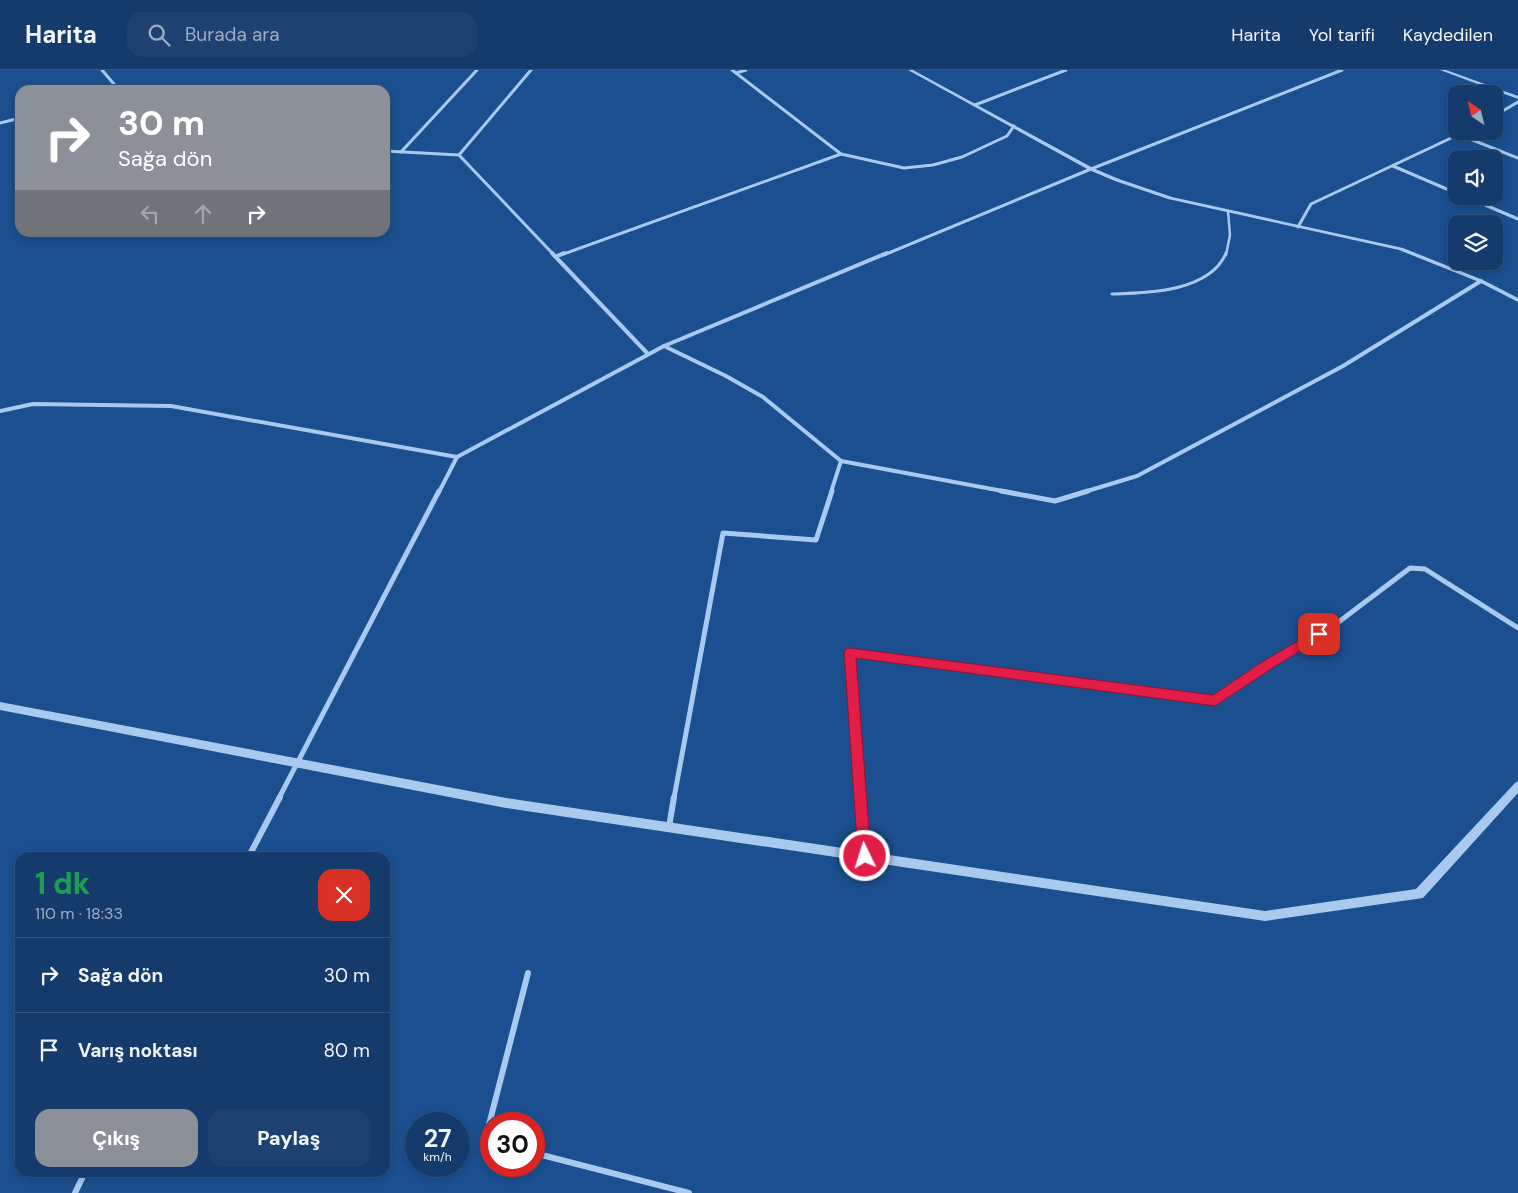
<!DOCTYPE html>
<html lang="tr">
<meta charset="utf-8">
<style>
body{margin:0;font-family:"DM Sans",sans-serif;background:#1d4271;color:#f1f3f6;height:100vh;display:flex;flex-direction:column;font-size:19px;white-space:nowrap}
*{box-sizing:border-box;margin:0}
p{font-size:16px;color:#9dadc1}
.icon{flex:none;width:28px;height:28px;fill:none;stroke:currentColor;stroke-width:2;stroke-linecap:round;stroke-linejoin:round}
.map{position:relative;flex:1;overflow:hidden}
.details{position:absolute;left:15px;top:782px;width:375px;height:325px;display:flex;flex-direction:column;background:#143b6b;border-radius:15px;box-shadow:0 2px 8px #0003,0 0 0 1px #33557e}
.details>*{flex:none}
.guide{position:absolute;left:15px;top:15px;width:375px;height:152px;border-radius:15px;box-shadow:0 2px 8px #0003,0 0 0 1px #33557e;background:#8c9099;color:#fff;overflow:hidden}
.needle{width:32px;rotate:325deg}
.controls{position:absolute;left:1448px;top:15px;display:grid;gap:10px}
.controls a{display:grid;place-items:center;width:55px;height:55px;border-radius:10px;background:#143b6b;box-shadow:0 2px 8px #0003,0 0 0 1px #33557e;font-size:25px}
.speed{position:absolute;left:405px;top:1042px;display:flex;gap:10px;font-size:25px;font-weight:700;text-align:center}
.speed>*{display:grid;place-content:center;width:65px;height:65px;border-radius:50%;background:#143b6b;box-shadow:0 2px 8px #0003,0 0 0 1px #33557e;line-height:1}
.speed small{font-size:12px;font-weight:400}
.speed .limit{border:8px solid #d22;background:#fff;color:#111}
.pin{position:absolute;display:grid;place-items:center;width:42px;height:42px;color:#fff;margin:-21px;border-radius:10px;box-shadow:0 2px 8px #0006}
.me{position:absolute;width:55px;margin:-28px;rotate:356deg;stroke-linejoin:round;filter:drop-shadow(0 0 4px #0008)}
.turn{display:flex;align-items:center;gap:18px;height:105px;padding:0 20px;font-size:22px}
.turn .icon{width:65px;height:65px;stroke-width:2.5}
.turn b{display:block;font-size:35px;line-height:42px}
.lanes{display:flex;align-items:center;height:48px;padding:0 20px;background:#0003;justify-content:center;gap:25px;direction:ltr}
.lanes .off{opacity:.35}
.round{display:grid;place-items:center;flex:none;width:52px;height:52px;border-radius:15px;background:#1d4271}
.overview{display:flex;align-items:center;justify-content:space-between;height:85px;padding:0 20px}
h1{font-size:30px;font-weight:800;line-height:38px;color:#1e9e55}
.primary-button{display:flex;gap:10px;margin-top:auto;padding:10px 20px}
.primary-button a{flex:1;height:58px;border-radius:15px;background:#8c9099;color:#fff;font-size:20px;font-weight:800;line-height:58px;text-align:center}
.primary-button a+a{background:#1d4271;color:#f1f3f6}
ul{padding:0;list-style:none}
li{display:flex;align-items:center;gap:15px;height:75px;padding:0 20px;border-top:1px solid #33557e}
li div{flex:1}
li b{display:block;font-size:19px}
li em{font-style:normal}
header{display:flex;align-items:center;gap:30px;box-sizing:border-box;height:70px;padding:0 25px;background:#143b6b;border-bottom:1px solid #33557e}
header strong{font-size:24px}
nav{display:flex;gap:28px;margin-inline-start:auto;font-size:18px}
.search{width:350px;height:45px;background:#1d4271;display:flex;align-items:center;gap:12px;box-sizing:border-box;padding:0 18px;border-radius:15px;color:#9dadc1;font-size:19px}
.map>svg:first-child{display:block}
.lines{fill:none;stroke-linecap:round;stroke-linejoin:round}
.service-far1{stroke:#a9c9ee;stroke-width:2.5}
.service{stroke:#a9c9ee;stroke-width:3}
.minor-far3{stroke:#a9c9ee;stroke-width:3}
.minor-far2{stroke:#a9c9ee;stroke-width:4}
.minor-far1{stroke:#a9c9ee;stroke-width:5}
.minor{stroke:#a9c9ee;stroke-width:6}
.tertiary{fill:#a9c9ee;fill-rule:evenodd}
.route{fill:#e11d48;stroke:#92132f}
</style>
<header>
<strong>Harita</strong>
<div class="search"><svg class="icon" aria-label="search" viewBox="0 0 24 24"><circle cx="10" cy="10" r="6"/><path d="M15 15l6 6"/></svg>Burada ara</div>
<nav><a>Harita</a><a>Yol tarifi</a><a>Kaydedilen</a></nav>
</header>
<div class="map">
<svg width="1518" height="1123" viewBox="0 0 1518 1123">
<rect width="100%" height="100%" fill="#1b4f8f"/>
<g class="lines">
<!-- service-far1 -->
<polyline class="service-far1" points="1226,185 1230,165 1228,141"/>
<!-- service -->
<path class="service" d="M1112 224C1147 223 1210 222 1226 183"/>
<!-- minor-far3 -->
<g class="minor-far3">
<polyline points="102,0 119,20"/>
<polyline points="732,0 841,84 904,98 933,95 962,87 1007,66 1014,56"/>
<polyline points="736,3 746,0"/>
<polyline points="975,35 1066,0"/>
<polyline points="1494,46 1518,32"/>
<polyline points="0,53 20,48"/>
<polyline points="1460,65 1518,88"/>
<polyline points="385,81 459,85 554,185"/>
<polyline points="401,82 477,0"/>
<polyline points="459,85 531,0"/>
<polyline points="1393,96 1456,123"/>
<polyline points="1464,126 1518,149"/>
<polyline points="1298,157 1311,134 1466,61"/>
<polyline points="561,185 841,84"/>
<polyline points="884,185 1091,99 1342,0"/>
</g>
<!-- minor-far2 -->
<g class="minor-far2">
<polyline points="552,183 648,284"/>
<polyline points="557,186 564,183"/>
<polyline points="664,276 726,306 763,327 841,391"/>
<polyline points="0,341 33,334 171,336 457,387"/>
<polyline points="439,422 457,387 664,276 887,183"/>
<polyline points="831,422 841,391 1008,422"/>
<polyline points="1084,422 1137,406 1343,296 1481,211"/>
</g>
<!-- minor-far1 -->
<g class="minor-far1">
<polyline points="1001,421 1055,431 1088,421"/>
<polyline points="279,728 439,421"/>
<polyline points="674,728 723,463 816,470 832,421"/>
<polyline points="861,728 850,582 1215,631 1270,593 1336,554 1410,498 1425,499 1518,558"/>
</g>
<!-- minor -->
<g class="minor">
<polyline points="861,727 865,787"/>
<polyline points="669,757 674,727"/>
<polyline points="248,788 280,727"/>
<polyline points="491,1072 485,1070 528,903"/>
<polyline points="534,1083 689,1123"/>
<polyline points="75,1123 85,1102"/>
</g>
<!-- tertiary -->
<g class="tertiary">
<polygon points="908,0 913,0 1093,98 1119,109 1172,127 1403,178 1483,210 1518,228 1518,232 1479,212 1399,180 1168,129 1115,111 1089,100"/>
<polygon points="1440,0 1446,0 1518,26 1518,29"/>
<polygon points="0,632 506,728 1265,841 1416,819 1515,713 1518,711 1518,723 1423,828 1265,851 506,738 0,640"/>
</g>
</g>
<!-- route -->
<polygon class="route" points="1319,559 1323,561 1325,564 1323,567 1274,597 1215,636 856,588 871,786 869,791 865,793 860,791 858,786 844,582 846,579 850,578 1213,625 1265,590"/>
</svg>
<div class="controls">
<a><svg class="needle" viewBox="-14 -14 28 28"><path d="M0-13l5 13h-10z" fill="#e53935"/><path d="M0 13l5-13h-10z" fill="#9dadc1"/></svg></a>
<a><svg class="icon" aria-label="sound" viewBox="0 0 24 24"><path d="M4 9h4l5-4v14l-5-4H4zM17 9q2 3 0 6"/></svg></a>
<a><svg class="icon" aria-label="layers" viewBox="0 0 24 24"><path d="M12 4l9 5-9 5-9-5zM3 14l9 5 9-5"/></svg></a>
</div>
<div class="speed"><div>27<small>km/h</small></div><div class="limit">30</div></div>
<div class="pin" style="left:1319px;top:564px;background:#d93025"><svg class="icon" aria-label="arrive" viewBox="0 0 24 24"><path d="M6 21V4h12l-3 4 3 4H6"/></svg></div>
<svg class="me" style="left:865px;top:786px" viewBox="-20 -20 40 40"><circle r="17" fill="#e11d48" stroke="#fff" stroke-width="3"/><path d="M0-11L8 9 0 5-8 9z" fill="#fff"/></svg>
<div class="guide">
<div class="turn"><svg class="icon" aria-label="right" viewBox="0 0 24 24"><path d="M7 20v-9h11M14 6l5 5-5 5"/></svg><div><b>30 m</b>Sağa dön</div></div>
<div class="lanes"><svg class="icon off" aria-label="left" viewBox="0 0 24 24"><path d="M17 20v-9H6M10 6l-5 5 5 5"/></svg><svg class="icon off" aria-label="ahead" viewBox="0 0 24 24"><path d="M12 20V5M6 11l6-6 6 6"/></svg><svg class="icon" aria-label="right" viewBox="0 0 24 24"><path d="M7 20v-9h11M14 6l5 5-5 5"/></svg></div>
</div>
<section class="details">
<div class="overview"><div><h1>1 dk</h1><p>110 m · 18:33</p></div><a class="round" style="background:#d93025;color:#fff"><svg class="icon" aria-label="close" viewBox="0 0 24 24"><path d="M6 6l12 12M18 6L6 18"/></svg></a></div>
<ul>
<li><svg class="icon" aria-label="right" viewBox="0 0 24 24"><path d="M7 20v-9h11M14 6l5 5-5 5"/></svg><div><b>Sağa dön</b></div><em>30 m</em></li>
<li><svg class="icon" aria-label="arrive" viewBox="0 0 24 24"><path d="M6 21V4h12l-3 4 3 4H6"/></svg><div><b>Varış noktası</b></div><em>80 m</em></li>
</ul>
<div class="primary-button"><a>Çıkış</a><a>Paylaş</a></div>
</section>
</div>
